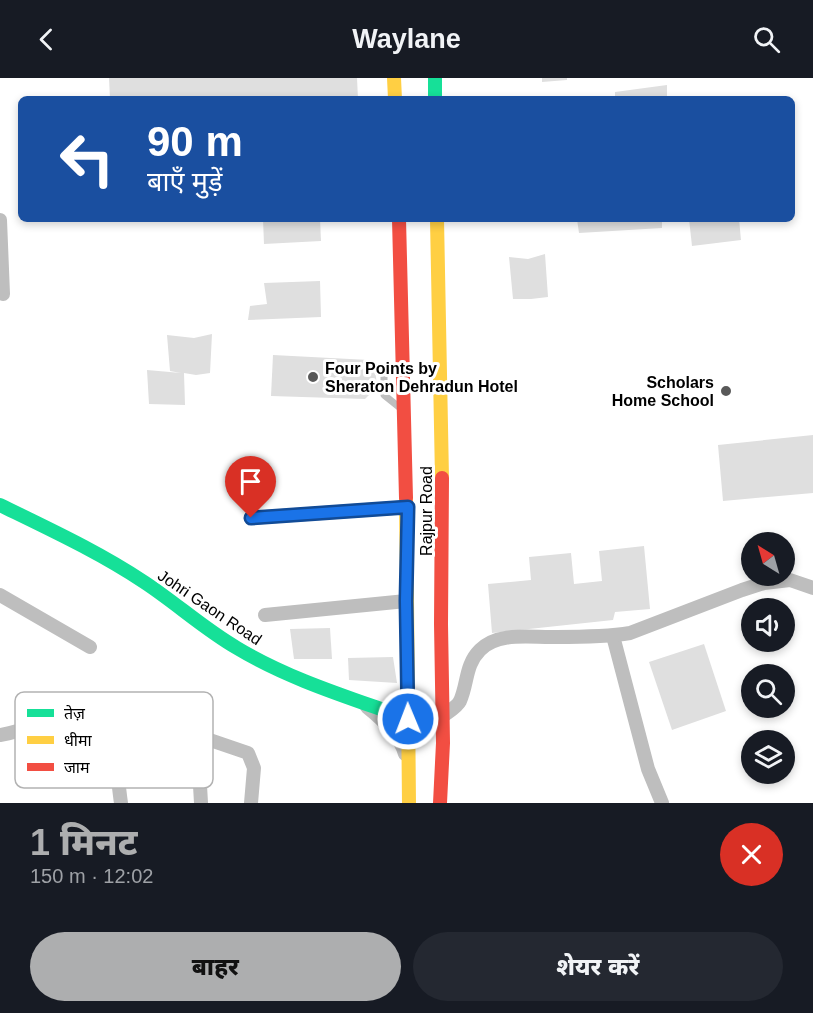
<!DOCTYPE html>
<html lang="hi">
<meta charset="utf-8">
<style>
body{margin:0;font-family:Helvetica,"Noto Sans Devanagari",sans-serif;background:#242831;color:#f1f3f6;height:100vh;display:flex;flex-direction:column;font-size:22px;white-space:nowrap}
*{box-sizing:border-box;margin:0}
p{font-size:20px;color:#9ea1a6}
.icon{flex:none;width:33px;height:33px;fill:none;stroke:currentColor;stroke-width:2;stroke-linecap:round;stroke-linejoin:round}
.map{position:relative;height:725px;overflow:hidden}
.panel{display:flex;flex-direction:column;background:#171b24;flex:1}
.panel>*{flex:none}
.top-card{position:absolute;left:18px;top:18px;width:777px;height:126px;border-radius:9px;box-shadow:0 3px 9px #0003;background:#1a4fa0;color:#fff;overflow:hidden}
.needle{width:39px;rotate:323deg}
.tools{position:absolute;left:741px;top:454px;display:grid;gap:12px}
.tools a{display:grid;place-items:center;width:54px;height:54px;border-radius:50%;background:#171b24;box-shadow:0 3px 9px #0003;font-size:30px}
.pin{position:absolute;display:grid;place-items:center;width:51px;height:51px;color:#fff;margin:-62px -26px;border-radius:50% 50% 50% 0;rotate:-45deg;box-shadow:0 0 6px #0007}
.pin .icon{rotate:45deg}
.me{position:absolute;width:66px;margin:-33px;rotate:359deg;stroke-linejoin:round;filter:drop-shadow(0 0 4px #0008)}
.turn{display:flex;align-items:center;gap:21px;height:126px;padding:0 30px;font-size:27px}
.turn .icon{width:78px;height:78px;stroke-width:2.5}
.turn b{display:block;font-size:42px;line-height:51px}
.round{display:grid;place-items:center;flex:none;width:63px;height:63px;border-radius:32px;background:#242831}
.summary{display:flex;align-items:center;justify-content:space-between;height:102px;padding:0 30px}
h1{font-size:36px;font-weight:800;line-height:45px;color:#adaeaf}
.button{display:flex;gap:12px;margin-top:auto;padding:12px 30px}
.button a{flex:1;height:69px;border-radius:36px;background:#adaeaf;color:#111;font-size:24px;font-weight:800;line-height:69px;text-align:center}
.button a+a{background:#242831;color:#f1f3f6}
header{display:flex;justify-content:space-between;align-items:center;height:78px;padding:0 30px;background:#171b24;font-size:27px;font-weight:800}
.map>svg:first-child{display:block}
.building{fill:#dfdfdf}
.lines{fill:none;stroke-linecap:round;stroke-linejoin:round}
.lane{stroke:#bebebe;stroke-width:7}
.street{stroke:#bebebe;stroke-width:14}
.fast{stroke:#16e098;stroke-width:14}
.slow{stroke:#ffcf43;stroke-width:14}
.jam{stroke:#f24e42;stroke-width:14}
.route-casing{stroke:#114b97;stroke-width:15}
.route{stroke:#1a73e8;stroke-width:10}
.poi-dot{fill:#595959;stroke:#fff;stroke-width:2}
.labels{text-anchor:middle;stroke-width:6;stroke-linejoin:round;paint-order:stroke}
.poi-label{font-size:16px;font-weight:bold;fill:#000;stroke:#fff;text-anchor:start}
.street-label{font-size:16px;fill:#000;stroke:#fff}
.key{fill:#fff;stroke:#b2b2b2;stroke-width:1.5}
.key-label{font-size:16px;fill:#000}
</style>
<header><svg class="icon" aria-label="back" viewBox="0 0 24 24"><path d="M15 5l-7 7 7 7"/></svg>Waylane<svg class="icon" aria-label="search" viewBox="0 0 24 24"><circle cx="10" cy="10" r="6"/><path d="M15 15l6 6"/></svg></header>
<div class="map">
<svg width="813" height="725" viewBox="0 0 813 725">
<rect width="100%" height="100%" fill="#fff"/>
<!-- building -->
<g class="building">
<polygon points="109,0 357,0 358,21 110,21"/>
<polygon points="542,0 567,0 567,2 542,4"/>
<polygon points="667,7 667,21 615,21 615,14"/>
<polygon points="263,141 320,141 321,163 264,166"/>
<polygon points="577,141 662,141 662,150 579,155"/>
<polygon points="689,141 739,141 741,162 692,168"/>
<polygon points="545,176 548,219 531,221 513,221 509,179 528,181"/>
<polygon points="320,203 321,239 248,242 250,228 267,226 264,205"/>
<polygon points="212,256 210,295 196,297 184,295 185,327 149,326 147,292 181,295 170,293 167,257 194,260"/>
<polygon points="273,277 369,282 375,290 377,309 365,321 271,318"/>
<polygon points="813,357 813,415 723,423 718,367"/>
<polygon points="644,468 650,531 615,534 613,542 492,555 488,506 531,502 529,479 571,475 574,506 602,503 599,473"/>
<polygon points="330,550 332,581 294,581 290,551"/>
<polygon points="704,566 726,633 672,652 649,584"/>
<polygon points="393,579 397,605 349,602 348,580"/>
</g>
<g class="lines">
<!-- lane -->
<polyline class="lane" points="399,329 384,317 384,290 401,289"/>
<!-- street -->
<g class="street">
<polyline points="0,142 3,216"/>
<polyline points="251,440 408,429"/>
<polyline points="0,517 90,569"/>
<polyline points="265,537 406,523"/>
<polyline points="613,558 648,691 662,725"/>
<path d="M367 629C382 641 400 657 405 676"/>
<path d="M443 638C448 634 457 629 460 623 468 605 465 587 480 572 499 553 532 560 556 559 581 559 606 559 630 555L742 512 764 505 790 502 813 510"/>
<path d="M0 657C25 653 88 627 105 653 116 669 118 705 121 725"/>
<polyline points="201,725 198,672 200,664 207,661 248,675 254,690 251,725"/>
</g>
<!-- fast -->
<g class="fast">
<polyline points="435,0 435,21"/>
<path d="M0 427C49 451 99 474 144 504 176 525 204 551 237 570 290 602 351 620 409 641"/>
</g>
<!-- slow -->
<g class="slow">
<polyline points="394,0 395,21"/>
<polyline points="437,141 442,400"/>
<polyline points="406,420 409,725"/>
</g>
<!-- jam -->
<g class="jam">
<polyline points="399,141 406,420"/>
<polyline points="440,725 443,665 441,546 442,400"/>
</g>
</g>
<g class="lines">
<!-- route casing -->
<g class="route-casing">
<polyline id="route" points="251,440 408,429 406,523 408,641"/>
</g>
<!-- route -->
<use href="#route" class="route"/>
</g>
<!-- markers -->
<g class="poi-dot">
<circle cx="313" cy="299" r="6"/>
<circle cx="726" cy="313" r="6"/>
</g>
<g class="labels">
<!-- poi labels -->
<g class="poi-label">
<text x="325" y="296">Four Points by<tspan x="325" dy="18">Sheraton Dehradun Hotel</tspan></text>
<text x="714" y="310" text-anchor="end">Scholars<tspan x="714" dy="18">Home School</tspan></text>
</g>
<!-- street labels -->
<g class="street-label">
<text transform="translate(426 433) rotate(-90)" y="6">Rajpur Road</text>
<text transform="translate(210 529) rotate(34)" y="6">Johri Gaon Road</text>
</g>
</g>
<!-- legend -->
<rect x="15" y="614" width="198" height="96" rx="9" class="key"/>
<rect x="27" y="631" width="27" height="8" fill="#16e098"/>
<rect x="27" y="658" width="27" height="8" fill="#ffcf43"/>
<rect x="27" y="685" width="27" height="8" fill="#f24e42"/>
<g class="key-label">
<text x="64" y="641">तेज़</text>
<text x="64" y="668">धीमा</text>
<text x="64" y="695">जाम</text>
</g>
</svg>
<div class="tools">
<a><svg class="needle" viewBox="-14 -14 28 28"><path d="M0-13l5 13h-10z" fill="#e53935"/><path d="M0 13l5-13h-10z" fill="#9ea1a6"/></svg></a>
<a><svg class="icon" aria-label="sound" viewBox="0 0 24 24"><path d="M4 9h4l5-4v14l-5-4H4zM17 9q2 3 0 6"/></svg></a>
<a><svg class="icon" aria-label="search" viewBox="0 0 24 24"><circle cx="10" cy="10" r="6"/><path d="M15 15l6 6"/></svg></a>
<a><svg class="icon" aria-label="layers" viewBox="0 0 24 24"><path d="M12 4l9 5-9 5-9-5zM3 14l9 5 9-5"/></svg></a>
</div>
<div class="pin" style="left:251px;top:440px;background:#d93025"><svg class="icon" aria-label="arrive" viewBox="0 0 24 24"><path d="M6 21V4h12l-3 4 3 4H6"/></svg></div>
<svg class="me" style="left:408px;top:641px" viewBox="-20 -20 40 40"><circle r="17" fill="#1a73e8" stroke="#fff" stroke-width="3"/><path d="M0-11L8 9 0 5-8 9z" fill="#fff"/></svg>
<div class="top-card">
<div class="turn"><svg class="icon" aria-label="left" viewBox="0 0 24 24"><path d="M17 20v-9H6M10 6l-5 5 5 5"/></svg><div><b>90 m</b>बाएँ मुड़ें</div></div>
</div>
</div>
<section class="panel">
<div class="summary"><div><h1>1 मिनट</h1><p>150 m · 12:02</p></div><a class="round" style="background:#d93025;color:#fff"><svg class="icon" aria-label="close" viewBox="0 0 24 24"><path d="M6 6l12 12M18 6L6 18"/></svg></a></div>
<div class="button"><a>बाहर</a><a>शेयर करें</a></div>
</section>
